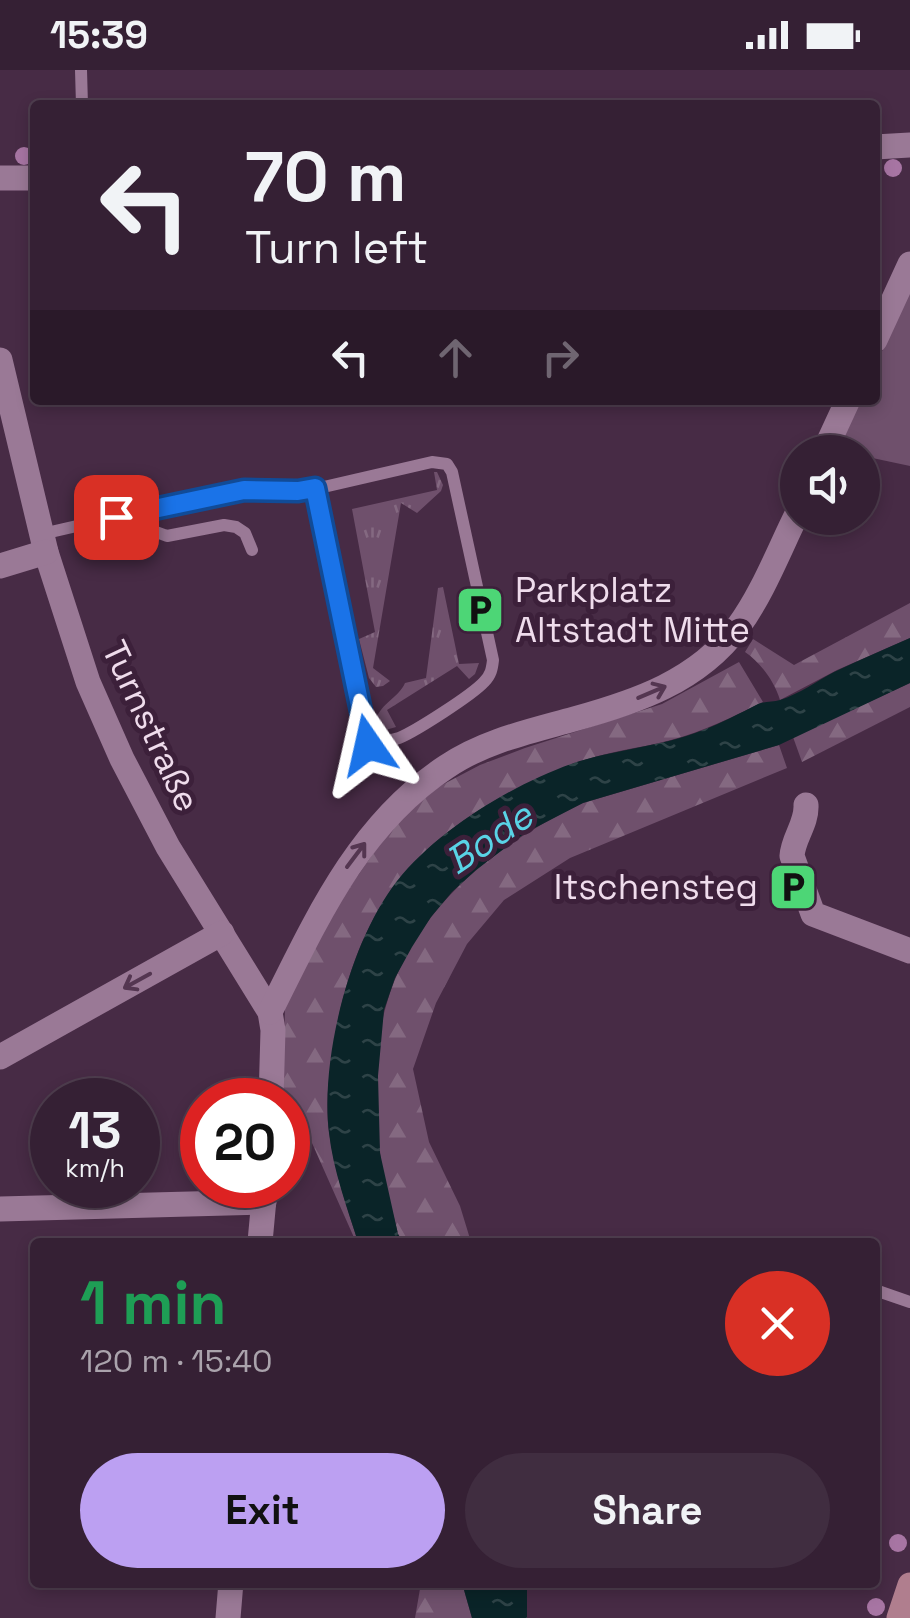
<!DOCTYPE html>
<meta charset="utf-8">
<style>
body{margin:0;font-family:"Space Grotesk",sans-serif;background:#402d40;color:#f1f3f6;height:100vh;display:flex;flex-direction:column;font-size:38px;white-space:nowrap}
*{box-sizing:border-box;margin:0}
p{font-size:32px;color:#aaa3ac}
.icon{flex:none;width:55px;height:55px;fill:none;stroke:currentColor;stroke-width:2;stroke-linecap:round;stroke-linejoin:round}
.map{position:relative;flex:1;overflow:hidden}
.drawer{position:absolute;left:30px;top:1168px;width:850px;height:350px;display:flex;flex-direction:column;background:#352034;border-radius:10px;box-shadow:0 5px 15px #0003,0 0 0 2px #4f3e4f}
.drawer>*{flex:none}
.top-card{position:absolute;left:30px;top:30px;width:850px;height:305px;border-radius:10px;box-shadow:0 5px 15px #0003,0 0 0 2px #4f3e4f;background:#352034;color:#f1f3f6;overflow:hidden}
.tools{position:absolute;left:780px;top:365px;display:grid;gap:20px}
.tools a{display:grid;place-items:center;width:100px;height:100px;border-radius:50%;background:#352034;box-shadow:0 5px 15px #0003,0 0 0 2px #4f3e4f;font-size:50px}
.speed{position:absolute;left:30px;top:1008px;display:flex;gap:20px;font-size:50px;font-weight:700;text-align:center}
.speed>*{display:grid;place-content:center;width:130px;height:130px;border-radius:50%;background:#352034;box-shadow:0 5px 15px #0003,0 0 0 2px #4f3e4f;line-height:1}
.speed small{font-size:25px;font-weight:400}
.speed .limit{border:15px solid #d22;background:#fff;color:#111}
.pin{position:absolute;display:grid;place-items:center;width:85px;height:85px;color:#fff;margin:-42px;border-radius:20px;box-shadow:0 5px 15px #0006}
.me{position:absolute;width:110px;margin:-55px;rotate:349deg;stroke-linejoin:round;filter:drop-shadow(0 0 8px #0008)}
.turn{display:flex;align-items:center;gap:35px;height:210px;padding:0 50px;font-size:45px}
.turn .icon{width:130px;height:130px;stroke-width:2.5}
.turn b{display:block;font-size:70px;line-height:85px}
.lanes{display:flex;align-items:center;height:95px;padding:0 50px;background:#0003;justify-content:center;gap:50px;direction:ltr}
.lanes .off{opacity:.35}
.round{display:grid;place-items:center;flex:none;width:105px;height:105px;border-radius:52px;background:#402d40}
.headline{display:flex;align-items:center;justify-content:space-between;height:170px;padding:0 50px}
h1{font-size:60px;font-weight:600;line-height:75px;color:#1e9e55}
.cta{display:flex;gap:20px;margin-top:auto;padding:20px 50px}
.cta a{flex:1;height:115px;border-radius:60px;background:#bca0f2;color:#111;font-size:40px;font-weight:600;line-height:115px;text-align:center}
.cta a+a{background:#402d40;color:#f1f3f6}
.status{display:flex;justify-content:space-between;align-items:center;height:70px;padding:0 50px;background:#352034;direction:ltr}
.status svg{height:28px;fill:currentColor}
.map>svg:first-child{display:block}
.grass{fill:url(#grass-tufts)}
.forest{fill:url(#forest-firs)}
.park{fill:#6f506c}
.water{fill:url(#water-ripples)}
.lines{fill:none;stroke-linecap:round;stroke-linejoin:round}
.service{stroke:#9a7996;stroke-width:12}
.minor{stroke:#9a7996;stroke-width:25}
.secondary{stroke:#b07e8e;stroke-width:25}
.tree{fill:#a775a3}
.oneway{stroke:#543651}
.route-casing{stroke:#114b97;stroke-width:25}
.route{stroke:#1a73e8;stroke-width:18}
.labels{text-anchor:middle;stroke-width:10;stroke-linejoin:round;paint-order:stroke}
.poi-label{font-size:35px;fill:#efdcec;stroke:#3c203a;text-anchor:start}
.street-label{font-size:35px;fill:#efdcec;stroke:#3c203a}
.water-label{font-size:38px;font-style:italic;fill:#59d3e6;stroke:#3c203a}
</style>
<div class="status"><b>15:39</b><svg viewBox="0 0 49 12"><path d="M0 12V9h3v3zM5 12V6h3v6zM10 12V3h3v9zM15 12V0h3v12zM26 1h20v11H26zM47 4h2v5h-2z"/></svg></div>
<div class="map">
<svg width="910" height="1548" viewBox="0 0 910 1548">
<defs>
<pattern id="grass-tufts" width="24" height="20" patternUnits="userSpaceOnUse" patternTransform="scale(2.5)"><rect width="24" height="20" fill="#6f506c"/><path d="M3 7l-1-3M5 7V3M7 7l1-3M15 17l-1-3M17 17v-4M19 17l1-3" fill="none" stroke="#846981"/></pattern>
<pattern id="forest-firs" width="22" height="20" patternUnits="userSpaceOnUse" patternTransform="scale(2.5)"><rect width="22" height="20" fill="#6f506c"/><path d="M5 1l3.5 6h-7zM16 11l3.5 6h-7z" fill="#846981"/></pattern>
<pattern id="water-ripples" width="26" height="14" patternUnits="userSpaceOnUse" patternTransform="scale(2.5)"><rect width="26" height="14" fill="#0a2428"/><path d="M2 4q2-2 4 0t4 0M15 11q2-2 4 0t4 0" fill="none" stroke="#2e4347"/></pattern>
</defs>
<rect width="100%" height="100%" fill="#472b45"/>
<!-- grass -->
<g class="grass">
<polygon points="434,402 437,402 443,415 441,421 417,443 401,433 373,598 390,611 383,616 376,617 369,608 359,569 375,562 352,439 437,420"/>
<path d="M443 517 459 594 479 593 475 604 469 609 457 596 387 640 396 657 382 661 376 653C376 636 399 628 405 613L426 608 438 518Z"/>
</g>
<!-- forest -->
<g class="forest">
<path d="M910 533V568L837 600 780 630C774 611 761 593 745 582L753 569 794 595Z"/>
<path d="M739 592 763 632C733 647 704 661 671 670 637 679 601 682 568 696 511 718 450 752 409 798 365 846 342 915 333 979 329 1006 325 1035 329 1062 334 1100 347 1137 358 1172H356L312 1073 288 1071V1030H283L285 936 328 849 388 762 422 730 440 716 480 695 525 678 662 634Z"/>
<polygon points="910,613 910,637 802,692 793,667"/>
<path d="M779 675 787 698 570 788 504 830 467 874 436 933 413 999 429 1072 460 1136 471 1172H403L398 1164C392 1137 382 1109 380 1081 375 1039 374 977 386 936 413 839 495 774 583 733Z"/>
<polygon points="421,1513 462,1513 472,1548 415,1548"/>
</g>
<!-- park -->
<polygon class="park" points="910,219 910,396 863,386 862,382 838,381 860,330 875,330 875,297"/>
<!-- water -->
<g class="water">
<path d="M910 568V613L779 675 583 733 525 763 476 800 452 822 431 847 412 877 395 908 384 940 378 1006 380 1083 398 1164 403 1172H358C347 1137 333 1100 329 1063 320 988 350 871 397 811 438 760 510 716 571 694 614 679 661 677 703 660 722 653 740 643 758 634 765 631 773 632 780 630 799 624 817 611 834 602 859 590 885 579 910 568Z"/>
<polygon points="462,1513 527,1513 527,1548 472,1548"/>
</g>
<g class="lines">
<!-- service -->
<g class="service">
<polyline points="81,0 82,35"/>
<path d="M116 447 245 420 288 421 315 419 432 392 447 394 452 402 493 590C492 599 491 605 484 612 472 625 416 661 399 668 389 671 378 673 368 675L315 419"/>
<polyline points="42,464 116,447 167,466 224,455 236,457 245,463 252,480"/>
<polyline points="875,1220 910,1232"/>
</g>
<!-- minor -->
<g class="minor">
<polyline points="875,77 910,75"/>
<polyline points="0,108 35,108"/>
<polyline points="875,270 910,194"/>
<polyline points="0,290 46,482 88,612 122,689 168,777 270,942 273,960 271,1030"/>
<polyline points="824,382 848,330"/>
<polyline points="0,496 46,482"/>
<path d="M806 735C807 754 793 768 792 786L813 844 910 881"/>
<path d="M270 942C316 850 358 755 446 697 484 671 531 661 574 649 636 632 698 611 738 557 763 523 779 480 798 442"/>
<polyline points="0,987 222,863"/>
<polyline points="0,1139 264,1132"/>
<polyline points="260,1172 265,1118"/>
<polyline points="228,1548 231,1512"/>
</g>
<!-- secondary -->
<polyline class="secondary" points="899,1548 910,1515"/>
</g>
<!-- trees -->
<g class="tree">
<circle cx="24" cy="86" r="9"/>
<circle cx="893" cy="98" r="9"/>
<circle cx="898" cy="1473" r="9"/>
<circle cx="876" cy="1537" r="9"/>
</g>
<!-- one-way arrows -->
<defs><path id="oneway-shaft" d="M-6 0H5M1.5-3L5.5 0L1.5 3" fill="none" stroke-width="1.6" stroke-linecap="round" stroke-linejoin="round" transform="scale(2.5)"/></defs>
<g class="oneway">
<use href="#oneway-shaft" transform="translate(652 622) rotate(-23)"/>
<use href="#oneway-shaft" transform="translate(356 785) rotate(-53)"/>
<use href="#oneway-shaft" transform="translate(137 911) rotate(151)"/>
</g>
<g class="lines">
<!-- route casing -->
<g class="route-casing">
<polyline id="route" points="116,447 244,420 298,421 315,418 368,675"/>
</g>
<!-- route -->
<use href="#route" class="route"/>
</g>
<!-- icons -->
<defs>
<g id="parking-square" transform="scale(2.5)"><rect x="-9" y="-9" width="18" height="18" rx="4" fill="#4dd676" stroke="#3c203a"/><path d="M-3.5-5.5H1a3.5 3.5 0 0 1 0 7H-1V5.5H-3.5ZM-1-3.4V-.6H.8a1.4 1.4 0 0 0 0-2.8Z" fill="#111"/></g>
</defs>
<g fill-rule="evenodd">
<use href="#parking-square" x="480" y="540"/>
<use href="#parking-square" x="793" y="817"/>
</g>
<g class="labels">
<!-- poi labels -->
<g class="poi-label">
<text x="515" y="532">Parkplatz<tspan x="515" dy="40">Altstadt Mitte</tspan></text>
<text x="758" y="829" text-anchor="end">Itschensteg</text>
</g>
<!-- street labels -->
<g class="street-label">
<text transform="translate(151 656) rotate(65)" y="12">Turnstraße</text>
</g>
<!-- water labels -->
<g class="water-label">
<text transform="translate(489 768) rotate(-34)" y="13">Bode</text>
</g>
</g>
</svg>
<div class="tools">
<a><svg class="icon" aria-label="sound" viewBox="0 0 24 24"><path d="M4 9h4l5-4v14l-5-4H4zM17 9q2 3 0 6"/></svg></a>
</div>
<div class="speed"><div>13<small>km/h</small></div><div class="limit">20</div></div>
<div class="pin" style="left:116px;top:447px;background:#d93025"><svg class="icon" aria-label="arrive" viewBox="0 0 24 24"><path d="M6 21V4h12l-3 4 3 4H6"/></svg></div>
<svg class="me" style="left:368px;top:675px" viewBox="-20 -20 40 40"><path d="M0-17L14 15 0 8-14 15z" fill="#1a73e8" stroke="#fff" stroke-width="4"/></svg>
<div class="top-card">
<div class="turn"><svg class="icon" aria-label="left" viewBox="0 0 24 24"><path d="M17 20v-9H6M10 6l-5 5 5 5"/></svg><div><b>70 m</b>Turn left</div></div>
<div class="lanes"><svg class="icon" aria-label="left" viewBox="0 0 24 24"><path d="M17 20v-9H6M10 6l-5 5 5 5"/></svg><svg class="icon off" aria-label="ahead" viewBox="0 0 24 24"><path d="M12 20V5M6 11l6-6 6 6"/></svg><svg class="icon off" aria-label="right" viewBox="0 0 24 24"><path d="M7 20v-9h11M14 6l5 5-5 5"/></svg></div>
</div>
<section class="drawer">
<div class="headline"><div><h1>1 min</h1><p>120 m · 15:40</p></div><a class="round" style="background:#d93025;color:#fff"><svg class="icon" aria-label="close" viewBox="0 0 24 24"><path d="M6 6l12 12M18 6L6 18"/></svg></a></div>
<div class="cta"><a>Exit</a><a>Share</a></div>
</section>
</div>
